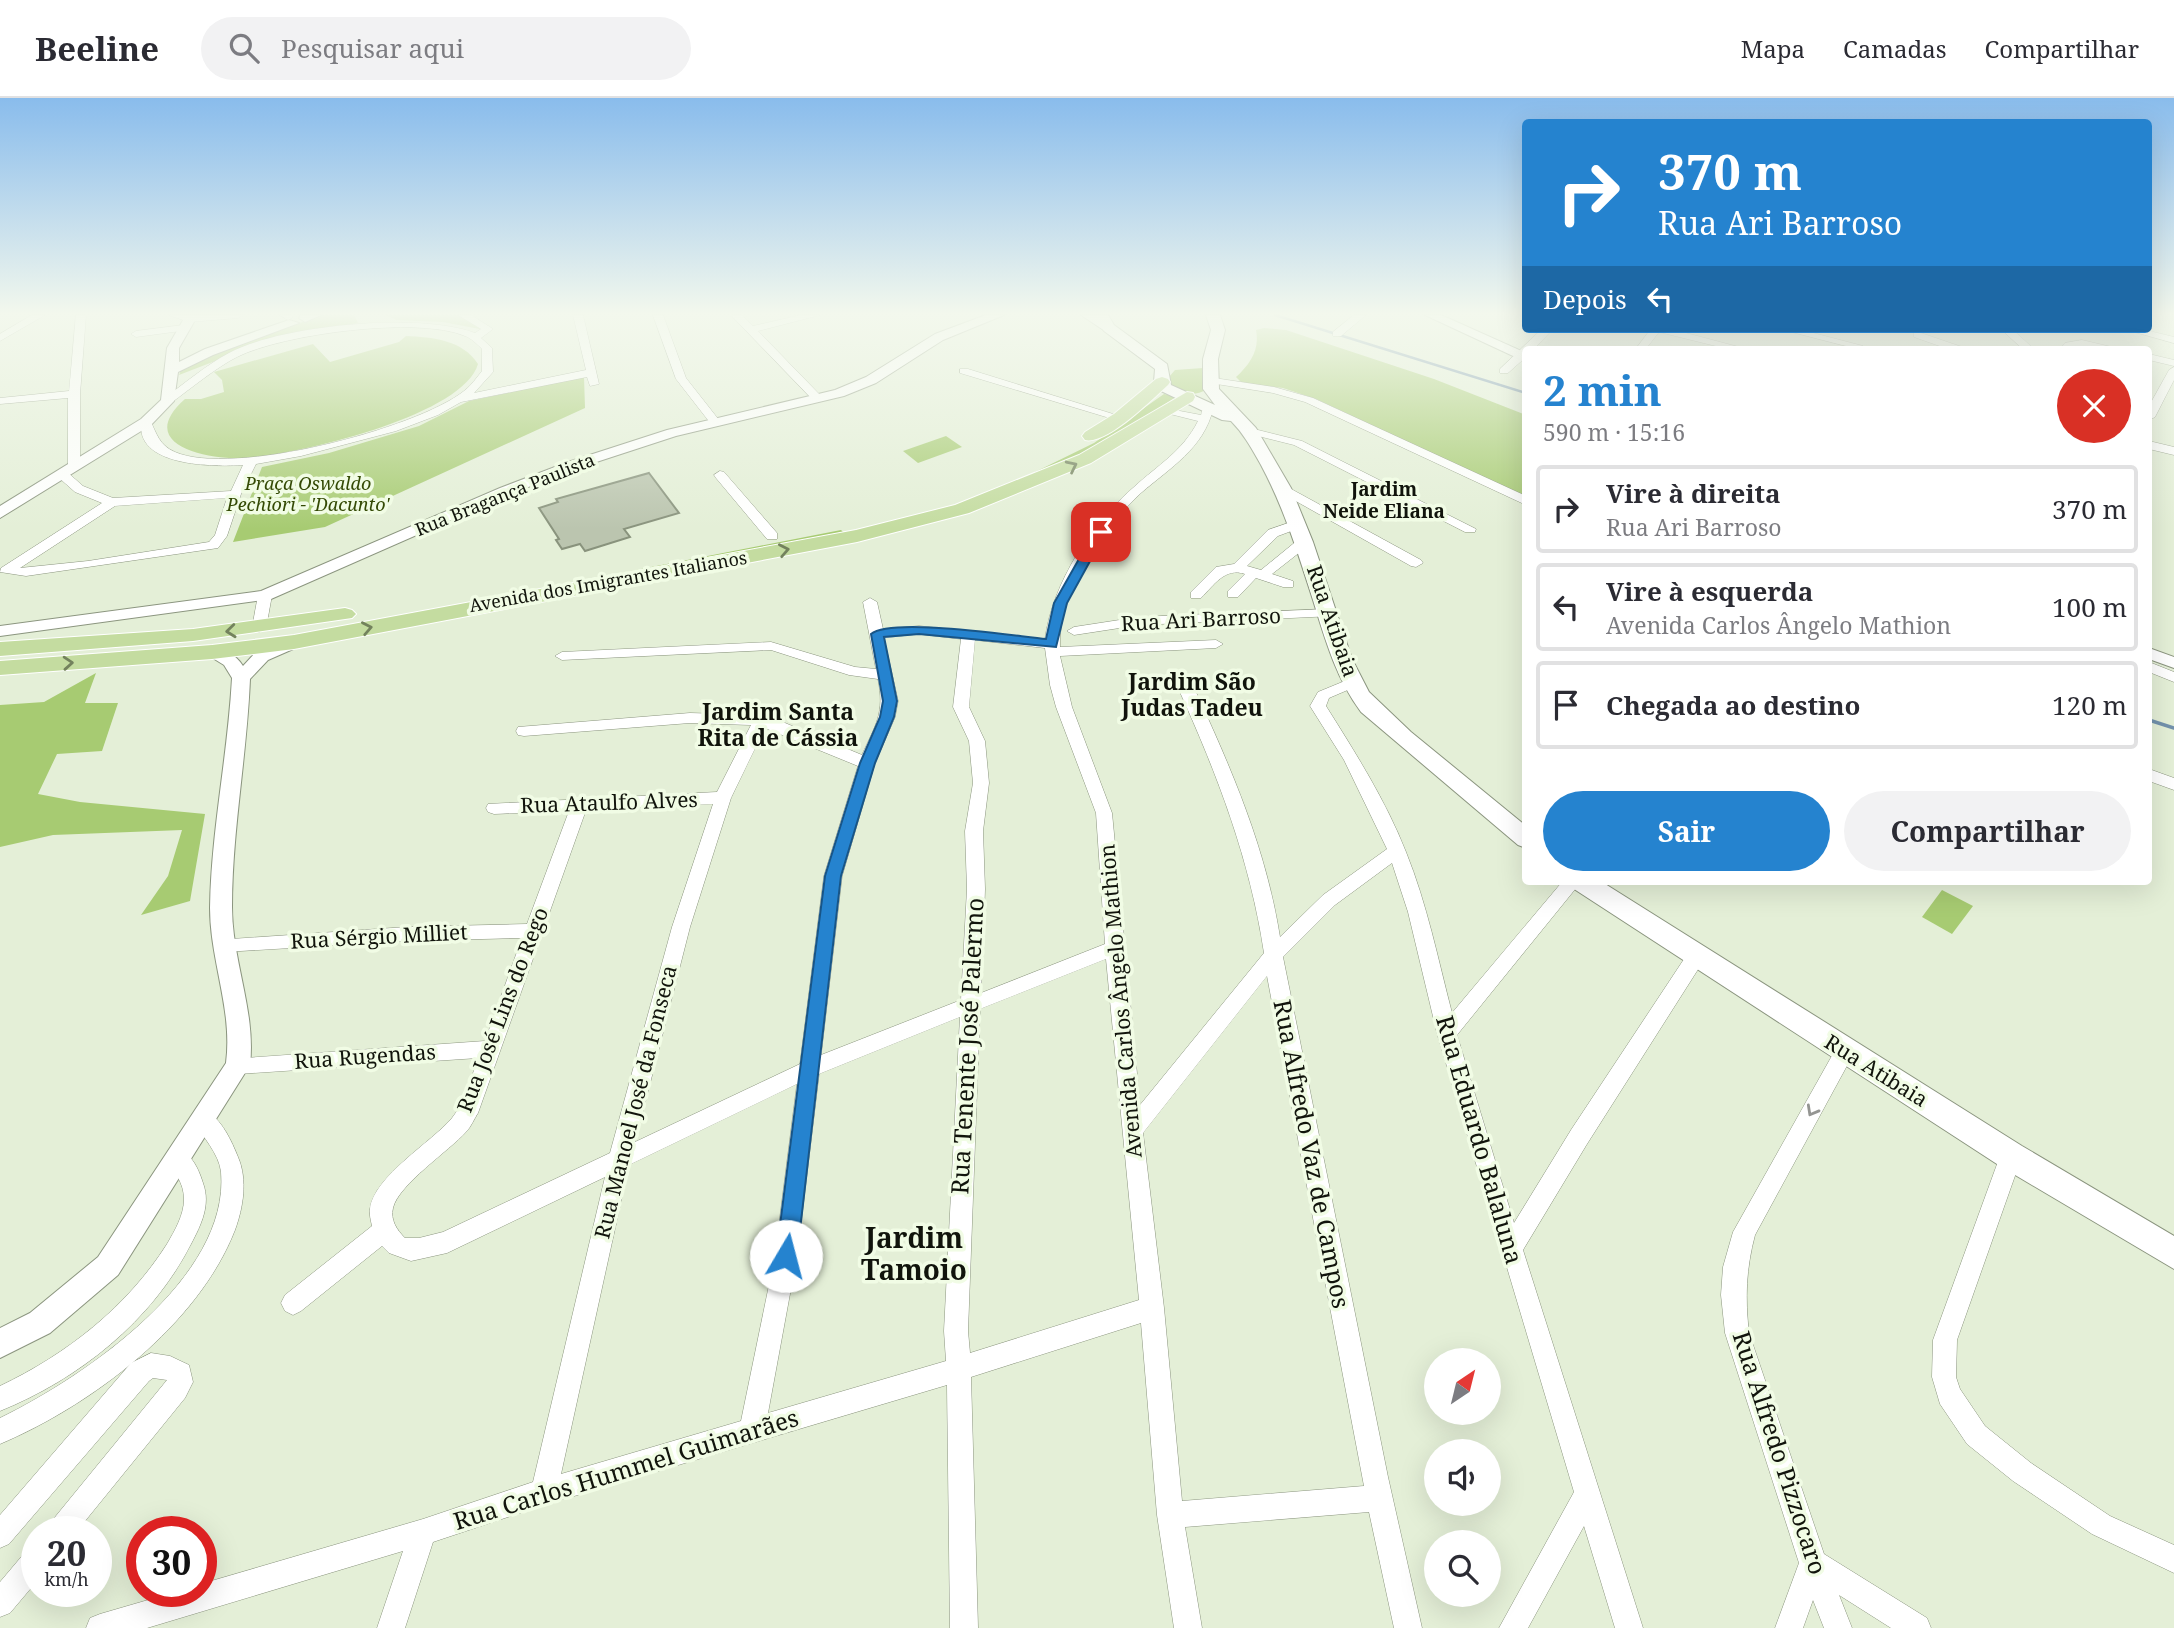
<!DOCTYPE html>
<html lang="pt">
<meta charset="utf-8">
<style>
body{margin:0;font-family:"Noto Serif",serif;background:#f2f2f3;color:#2b2b33;height:100vh;display:flex;flex-direction:column;font-size:26px;white-space:nowrap}
*{box-sizing:border-box;margin:0}
p{font-size:23px;color:#7c7c81}
.icon{flex:none;width:38px;height:38px;fill:none;stroke:currentColor;stroke-width:2;stroke-linecap:round;stroke-linejoin:round}
.map{position:relative;flex:1;overflow:hidden}
.details{position:absolute;left:1522px;top:248px;width:630px;height:539px;display:flex;flex-direction:column;background:#fff;border-radius:7px;box-shadow:0 7px 28px #0002}
.details>*{flex:none}
.top-card{position:absolute;left:1522px;top:21px;width:630px;height:214px;border-radius:7px;box-shadow:0 7px 28px #0002;background:#2583cf;color:#fff;overflow:hidden}
.needle{width:46px;rotate:35deg}
.tools{position:absolute;left:1424px;top:1250px;display:grid;gap:14px}
.tools a{display:grid;place-items:center;width:77px;height:77px;border-radius:50%;background:#fff;box-shadow:0 7px 28px #0002;font-size:35px}
.speed{position:absolute;left:21px;top:1418px;display:flex;gap:14px;font-size:35px;font-weight:700;text-align:center}
.speed>*{display:grid;place-content:center;width:91px;height:91px;border-radius:50%;background:#fff;box-shadow:0 7px 28px #0002;line-height:1}
.speed small{font-size:18px;font-weight:400}
.speed .limit{border:10px solid #d22;background:#fff;color:#111}
.pin{position:absolute;display:grid;place-items:center;width:60px;height:60px;color:#fff;margin:-30px;border-radius:14px;box-shadow:0 4px 10px #0006}
.me{position:absolute;width:77px;margin:-38px;rotate:8deg;stroke-linejoin:round;filter:drop-shadow(0 0 5px #0008)}
.turn{display:flex;align-items:center;gap:24px;height:147px;padding:0 21px;font-size:32px}
.turn .icon{width:91px;height:91px;stroke-width:2.5}
.turn b{display:block;font-size:49px;line-height:60px}
.then{display:flex;align-items:center;height:66px;padding:0 21px;background:#0003;gap:14px;font-size:26px}
.round{display:grid;place-items:center;flex:none;width:74px;height:74px;border-radius:37px;background:#f2f2f3}
.head{display:flex;align-items:center;justify-content:space-between;height:119px;padding:0 21px}
h1{font-size:42px;font-weight:700;line-height:52px;color:#2583cf}
.primary-button{display:flex;gap:14px;margin-top:auto;padding:14px 21px}
.primary-button a{flex:1;height:80px;border-radius:42px;background:#2583cf;color:#fff;font-size:28px;font-weight:700;line-height:80px;text-align:center}
.primary-button a+a{background:#f2f2f3;color:#2b2b33}
ul{padding:0;list-style:none}
li{display:flex;align-items:center;gap:21px;height:88px;margin:0 14px 10px;padding:0 7px;border:4px solid #e1e1e2;border-radius:7px}
li div{flex:1}
li b{display:block;font-size:26px}
li em{font-style:normal}
header{display:flex;align-items:center;gap:42px;box-sizing:border-box;height:98px;padding:0 35px;background:#fff;border-bottom:2px solid #e1e1e2}
header strong{font-size:33px}
nav{display:flex;gap:38px;margin-inline-start:auto;font-size:24px}
.search{width:490px;height:63px;background:#f2f2f3;display:flex;align-items:center;gap:18px;box-sizing:border-box;padding:0 24px;border-radius:38px;color:#7c7c81;font-size:26px}
.map>svg:first-child{display:block}
.green{fill:#a7cb72}
.lines{fill:none;stroke-linecap:round;stroke-linejoin:round}
.stream-far1{stroke:#7291ac;stroke-width:2.5}
.stream{stroke:#7291ac;stroke-width:3.5}
.building{fill:#bbc5af;stroke:#89937d;stroke-width:2}
.minor-casing{stroke:#8b957f;stroke-width:1}
.tertiary-casing{stroke:#8b957f;stroke-width:2}
.secondary-casing{stroke:#8b957f;stroke-width:2}
.primary-casing{stroke:#fff;stroke-width:2}
.minor{fill:#fff;fill-rule:evenodd}
.tertiary{fill:#fff;fill-rule:evenodd}
.secondary{fill:#fff;fill-rule:evenodd}
.primary{fill:#c4dca0;fill-rule:evenodd}
.oneway{stroke:#73825d}
.oneway2{stroke:#949592}
.route{fill:#2583cf;stroke:#185587;stroke-width:2}
.labels{text-anchor:middle;stroke-width:7;stroke-linejoin:round;paint-order:stroke}
.far-park-label{font-size:18px;font-style:italic;fill:#344a05;stroke:#f1fce5}
.far-street-label{font-size:18px;fill:#11140c;stroke:#f1fce5}
.far-neighbourhood-label{font-size:19px;font-weight:bold;fill:#11140c;stroke:#f1fce5}
.street-label{font-size:21px;fill:#11140c;stroke:#f1fce5}
.neighbourhood-label{font-size:23px;font-weight:bold;fill:#11140c;stroke:#f1fce5}
.near-street-label{font-size:24px;fill:#11140c;stroke:#f1fce5}
.near-neighbourhood-label{font-size:28px;font-weight:bold;fill:#11140c;stroke:#f1fce5}
</style>
<header>
<strong>Beeline</strong>
<div class="search"><svg class="icon" aria-label="search" viewBox="0 0 24 24"><circle cx="10" cy="10" r="6"/><path d="M15 15l6 6"/></svg>Pesquisar aqui</div>
<nav><a>Mapa</a><a>Camadas</a><a>Compartilhar</a></nav>
</header>
<div class="map">
<svg width="2174" height="1530" viewBox="0 0 2174 1530">
<rect width="100%" height="100%" fill="#e4efd7"/>
<!-- green -->
<g class="green">
<polygon points="323,217 354,217 358,225 280,238 179,277 182,270 209,256"/>
<polygon points="385,217 460,217 485,232 443,224 397,222"/>
<path d="M1264 230 1286 232 1434 281 1526 317V399L1316 301 1283 290 1242 285 1236 279C1250 266 1260 252 1256 232Z"/>
<path d="M406 238C432 239 463 242 478 266 463 318 298 356 247 360 211 363 132 348 185 301H201L224 294 222 282 214 274 313 246 330 264 399 244Z"/>
<path d="M1203 270 1207 291C1195 299 1184 295 1171 292L1169 279 1175 272Z"/>
<polygon points="584,279 585,310 325,429 233,444 262,369 329,355 419,328 469,303"/>
<polygon points="1164,296 1176,299 1116,338 1040,378 1035,374 1094,345"/>
<polygon points="946,338 962,349 918,365 903,353"/>
<polygon points="841,432 843,434 539,494 539,491"/>
<polygon points="96,575 85,605 118,605 102,653 57,656 38,696 80,704 205,716 190,803 141,817 168,778 182,732 53,737 0,749 0,607 44,604"/>
<polygon points="1942,792 1973,808 1952,836 1922,819"/>
</g>
<g class="lines">
<!-- stream-far1 -->
<polyline class="stream-far1" points="1275,217 1526,295"/>
<!-- stream -->
<polyline class="stream" points="2149,622 2174,630"/>
</g>
<!-- building -->
<polygon class="building" points="649,375 679,415 624,431 630,439 585,453 580,446 562,451 556,442 559,441 539,410 558,404 556,401"/>
<g class="lines">
<!-- minor casing -->
<g class="minor-casing">
<g id="minor">
<polygon points="32,217 45,217 0,243 0,236"/>
<polygon points="76,217 86,217 80,296 80,368 74,372 68,368 68,300 0,306 0,300 69,293"/>
<polygon points="169,217 243,217 238,220 189,224"/>
<polygon points="280,217 292,217 293,219 288,222"/>
<path d="M458 217H471L493 231 481 240 492 250 493 274 474 295 586 272 573 217H583L599 286 590 288 587 279 461 304 438 317 396 333 301 358 256 366 241 396 227 438 218 450 26 478 0 474 1 470 102 405 75 394 58 379V373H66L83 388 113 400 231 393 243 367C215 369 132 369 142 322H150C157 336 159 347 175 354 232 379 416 331 464 293 471 288 477 279 482 273V251C477 246 471 240 465 238 418 218 283 236 237 259 217 269 190 291 171 305H163V301C184 286 206 267 229 255 282 227 419 214 475 235L481 231ZM227 400 215 437 209 444 88 463 20 470 115 408Z"/>
<polygon points="653,217 663,217 686,280 719,322 719,326 711,326 676,281"/>
<polygon points="731,217 742,217 753,228 801,217 820,217 758,233 822,299 822,303 814,303"/>
<polygon points="1354,217 1366,217 1341,238 1333,238 1333,234"/>
<polygon points="184,227 189,230 188,232 136,239 131,236 136,233"/>
<polygon points="1542,231 1553,231 1533,252 1526,252 1526,259 1508,275 1500,275 1500,271"/>
<polygon points="1651,231 1671,231 1750,252 1732,252 1659,234 1645,252 1635,252"/>
<polygon points="1780,231 1798,231 1863,248 1858,251"/>
<polygon points="2001,231 2012,231 2035,252 2024,252"/>
<polygon points="2124,231 2141,231 2174,239 2174,245"/>
<polygon points="1918,234 1965,250 1966,252 1951,252 1914,239 1914,235"/>
<polygon points="2082,242 2124,252 2082,248 2059,252 2065,245"/>
<polygon points="2149,256 2174,262 2174,268 2149,262"/>
<polygon points="2174,269 2174,282 2155,319 2149,322 2149,308 2169,272"/>
<polygon points="960,271 968,271 1126,320 1116,322 960,275"/>
<polygon points="1214,280 1274,289 1313,300 1526,398 1526,407 1305,304 1273,295 1210,285 1209,283"/>
<path d="M1204 306H1212L1213 311C1204 350 1170 370 1141 395 1104 429 1057 497 1060 549L1216 542 1223 546 1216 550 1060 558 1072 609 1112 715 1140 1007 1264 855C1250 762 1218 678 1179 592L1182 589H1192L1195 592C1232 672 1266 751 1280 839L1323 797 1387 751 1344 662 1310 608 1318 594 1352 580 1357 582 1360 585 1357 588 1329 600 1326 608C1355 654 1386 703 1406 754 1427 806 1438 861 1452 915L1562 784H1581L1457 937 1514 1125 1571 1032 1690 852 1697 850 1704 852 1706 857 1704 862 1587 1046 1523 1152 1643 1530H1615L1584 1428 1528 1530H1499L1574 1394 1437 935 1408 814 1392 765 1335 807 1283 859 1388 1379 1422 1530H1394L1369 1414 1185 1429 1202 1530H1174L1157 1417 1141 1225 971 1279 978 1530H950L947 1287 544 1407 433 1444 405 1530H377L403 1453 147 1530H86L90 1520 100 1516 179 1493H201V1486L423 1421 533 1384 605 1079 447 1155 411 1163 389 1155 382 1148 301 1213 293 1217 285 1213 281 1205 285 1197 372 1128C371 1123 369 1116 370 1111 374 1078 432 1044 452 1020 466 1003 471 980 478 960L238 976 231 973 228 967 231 961 485 943 522 840 407 843 224 854 217 852 215 847 217 842 407 829 527 826 569 713 494 716 488 714 486 710 488 706 717 694 751 627 690 625 524 638 518 637 516 633 518 629 690 615 751 617 785 625 862 657C876 626 885 615 878 581L849 577 771 552 562 562 555 558 562 554 771 544 855 569 876 571 863 504 870 500 877 504 883 531 919 528 1045 541C1053 484 1091 426 1134 389 1158 367 1183 353 1198 323L1158 313 1164 310 1201 317ZM919 536 961 541 953 609 969 643 973 685 965 733 967 791 961 902 821 957 842 778 875 665 895 619 898 603 884 540ZM975 542 1045 550 1050 587 1056 609 1096 715 1105 846 981 895 985 791 983 733 989 685 985 643 969 609ZM765 630 858 668 824 778 800 966 635 1044 690 829 731 700ZM713 706 672 829 610 1055 443 1134 419 1140H405C397 1132 390 1122 393 1110 398 1087 450 1052 466 1034 471 1029 474 1021 478 1015L586 712ZM1106 861 1139 1202 970 1255 968 1233 980 911ZM1267 878 1364 1388 1182 1403 1164 1210 1143 1035ZM960 919 944 1233 946 1263 768 1315 797 1158 819 976ZM797 986 775 1158 741 1323 561 1376 629 1067Z"/>
<polygon points="1250,330 1302,343 1476,431 1475,434 1465,434 1294,347 1246,335 1246,331"/>
<polygon points="2149,343 2174,349 2174,357 2149,351"/>
<polygon points="720,373 724,374 777,435 777,441 767,441 716,380 714,377"/>
<polygon points="1282,386 1421,462 1423,465 1416,469 1411,468 1278,393 1276,390"/>
<path d="M1297 422 1302 423V429L1278 438 1247 468 1261 472 1299 441H1309V447L1272 476 1293 483V489H1283L1256 480 1238 499H1228V493L1245 476C1225 469 1214 487 1201 500H1191V494L1216 469 1234 466 1268 432Z"/>
<polygon points="265,493 272,497 266,530 259,534 252,530 258,497"/>
<polygon points="1328,511 1335,515 1333,518 1139,527 1074,537 1067,533 1074,529 1139,519"/>
<polygon points="2149,564 2174,574 2174,584 2149,574"/>
<polygon points="2149,671 2174,680 2174,692 2149,683"/>
<path d="M1845 945 1852 947 1855 953 1755 1137C1746 1171 1745 1200 1749 1235L1824 1456 1927 1520 1931 1530H1891L1839 1497 1852 1530H1824L1813 1502 1803 1530H1775L1799 1465 1725 1235 1721 1197 1723 1169 1733 1134 1838 947Z"/>
<path d="M205 1013C221 1019 232 1044 238 1059 248 1082 243 1110 235 1132 198 1227 92 1307 0 1346V1320C84 1279 230 1180 221 1074 219 1055 202 1039 194 1022L198 1015Z"/>
<polygon points="2011,1048 2019,1051 2022,1058 1957,1242 1956,1279 1960,1291 1985,1328 2031,1365 2110,1418 2174,1447 2174,1475 2092,1436 2013,1383 1967,1346 1940,1306 1932,1279 1933,1242 2000,1058 2003,1051"/>
<path d="M179 1051C192 1056 199 1072 203 1085 211 1107 201 1127 191 1146 152 1223 79 1281 0 1313V1288C67 1256 127 1209 167 1146 175 1132 184 1117 184 1101 184 1085 174 1074 168 1061L171 1054Z"/>
<polygon points="151,1255 170,1258 189,1267 193,1284 185,1300 77,1433 47,1433 51,1424 167,1282 153,1280 149,1283 9,1446 0,1450 0,1417 131,1265"/>
<polygon points="37,1449 37,1483 10,1515 0,1519 0,1484 27,1452"/>
</g>
</g>
<!-- tertiary casing -->
<g class="tertiary-casing">
<g id="tertiary">
<polygon points="186,217 198,217 179,250 179,264 205,251 289,222 299,225 213,257 178,274 174,303 151,327 0,420 0,408 141,321 161,302 167,250"/>
<polygon points="301,217 321,217 305,224 299,220"/>
<polygon points="986,217 1004,217 943,242 876,285 844,298 676,338 578,370 510,396 271,501 0,538 0,528 261,493 500,390 568,364 667,332 835,292 866,279 935,236"/>
<polygon points="1081,217 1096,217 1115,230 1105,233"/>
<polygon points="1425,217 1441,217 1526,255 1526,264"/>
<path d="M294 539 300 540 303 544 300 548 268 562 250 581C247 657 232 733 232 809 232 863 256 913 250 967L118 1177 50 1235 0 1260V1230L30 1215 98 1159 226 965C233 912 210 863 210 810 211 733 228 657 232 580L224 567 203 554 206 550C219 547 236 556 243 568L256 554Z"/>
<polygon points="2149,550 2174,559 2174,570 2149,561"/>
</g>
</g>
<!-- secondary casing -->
<g class="secondary-casing">
<g id="secondary">
<path d="M1094 217H1108L1114 227 1167 266 1171 287 1215 307 1203 291V261L1211 232 1206 217H1220L1225 232 1218 261 1219 291 1256 330 1291 390 1313 444 1352 561 1369 594 1411 634 1526 728V750L1518 747 1361 614C1336 580 1325 541 1313 502 1298 455 1284 410 1261 367 1252 351 1244 336 1231 323L1222 322 1161 293 1154 284 1155 271 1104 233Z"/>
<polygon points="1571,784 1602,784 2022,1048 2174,1138 2174,1171 2000,1068 1574,791"/>
</g>
</g>
<!-- primary casing -->
<g class="primary-casing">
<g id="primary">
<path d="M1162 279 1168 281 1170 284 1168 287C1151 302 1107 347 1085 342L1082 338 1085 334 1114 316 1156 281Z"/>
<polygon points="1187,294 1193,295 1195,299 1193,303 1091,365 969,415 857,444 294,551 212,561 0,577 0,563 212,547 294,537 856,432 955,407 1079,357"/>
<polygon points="345,510 352,512 356,516 352,520 193,543 0,558 0,544 193,531"/>
</g>
</g>
<!-- minor -->
<use href="#minor" class="minor"/>
<!-- tertiary -->
<use href="#tertiary" class="tertiary"/>
<!-- secondary -->
<use href="#secondary" class="secondary"/>
<!-- primary -->
<use href="#primary" class="primary"/>
</g>
<!-- one-way arrows -->
<defs><path id="oneway-chevron" d="M-2-3.5L2.5 0L-2 3.5" fill="none" stroke-width="1.6" stroke-linecap="round" stroke-linejoin="round" transform="scale(1.75)"/></defs>
<g class="oneway">
<use href="#oneway-chevron" transform="translate(1072 368) rotate(-26)"/>
<use href="#oneway-chevron" transform="translate(784 452) rotate(-11)"/>
<use href="#oneway-chevron" transform="translate(367 530) rotate(-11)"/>
<use href="#oneway-chevron" transform="translate(231 533) rotate(174)"/>
<use href="#oneway-chevron" transform="translate(68 565) rotate(-4)"/>
</g>
<use class="oneway2" href="#oneway-chevron" transform="translate(1812 1013) rotate(119)"/>
<!-- sky -->
<linearGradient id="sky" x2="0" y2="1"><stop stop-color="#89bcec"/><stop offset="0.5" stop-color="#f3f8ed"/><stop offset="1" stop-color="#f3f8ed" stop-opacity="0"/></linearGradient>
<rect width="2174" height="431" fill="url(#sky)"/>
<!-- route -->
<path class="route" d="M1096 431 1106 434 1067 505 1056 549 919 536 884 539 897 603 894 619 875 665 841 778 797 1158 793 1165 786 1168 779 1165 776 1158 825 778 860 665 880 619 883 603 871 536C892 519 1014 538 1046 541L1054 505Z"/>
<g class="labels">
<!-- far-park labels -->
<g class="far-park-label">
<text x="308" y="392">Praça Oswaldo<tspan x="308" dy="21">Pechiori - 'Dacunto'</tspan></text>
</g>
<!-- far-street labels -->
<g class="far-street-label">
<text transform="translate(505 397) rotate(-22)" y="6">Rua Bragança Paulista</text>
<text transform="translate(608 484) rotate(-10)" y="6">Avenida dos Imigrantes Italianos</text>
</g>
<!-- far-neighbourhood labels -->
<g class="far-neighbourhood-label">
<text x="1384" y="398">Jardim<tspan x="1384" dy="22">Neide Eliana</tspan></text>
</g>
<!-- street labels -->
<g class="street-label">
<text transform="translate(1201 522) rotate(-3)" y="7">Rua Ari Barroso</text>
<text transform="translate(1332 523) rotate(71)" y="7">Rua Atibaia</text>
<text transform="translate(609 705) rotate(-2)" y="7">Rua Ataulfo Alves</text>
<text transform="translate(379 839) rotate(-3)" y="7">Rua Sérgio Milliet</text>
<text transform="translate(1121 903) rotate(-95)" y="7">Avenida Carlos Ângelo Mathion</text>
<text transform="translate(503 912) rotate(-69)" y="7">Rua José Lins do Rego</text>
<text transform="translate(365 959) rotate(-4)" y="7">Rua Rugendas</text>
<text transform="translate(1876 973) rotate(32)" y="7">Rua Atibaia</text>
<text transform="translate(636 1004) rotate(-76)" y="7">Rua Manoel José da Fonseca</text>
</g>
<!-- neighbourhood labels -->
<g class="neighbourhood-label">
<text x="1192" y="592">Jardim São<tspan x="1192" dy="26">Judas Tadeu</tspan></text>
<text x="778" y="622">Jardim Santa<tspan x="778" dy="26">Rita de Cássia</tspan></text>
</g>
<!-- near-street labels -->
<g class="near-street-label">
<text transform="translate(968 948) rotate(-87)" y="8">Rua Tenente José Palermo</text>
<text transform="translate(1479 1042) rotate(74)" y="8">Rua Eduardo Balaluna</text>
<text transform="translate(1311 1056) rotate(79)" y="8">Rua Alfredo Vaz de Campos</text>
<text transform="translate(1779 1355) rotate(72)" y="8">Rua Alfredo Pizzocaro</text>
<text transform="translate(626 1372) rotate(-17)" y="8">Rua Carlos Hummel Guimarães</text>
</g>
<!-- near-neighbourhood labels -->
<g class="near-neighbourhood-label">
<text x="914" y="1150">Jardim<tspan x="914" dy="32">Tamoio</tspan></text>
</g>
</g>
</svg>
<div class="tools">
<a><svg class="needle" viewBox="-14 -14 28 28"><path d="M0-13l5 13h-10z" fill="#e53935"/><path d="M0 13l5-13h-10z" fill="#7c7c81"/></svg></a>
<a><svg class="icon" aria-label="sound" viewBox="0 0 24 24"><path d="M4 9h4l5-4v14l-5-4H4zM17 9q2 3 0 6"/></svg></a>
<a><svg class="icon" aria-label="search" viewBox="0 0 24 24"><circle cx="10" cy="10" r="6"/><path d="M15 15l6 6"/></svg></a>
</div>
<div class="speed"><div>20<small>km/h</small></div><div class="limit">30</div></div>
<div class="pin" style="left:1101px;top:434px;background:#d93025"><svg class="icon" aria-label="arrive" viewBox="0 0 24 24"><path d="M6 21V4h12l-3 4 3 4H6"/></svg></div>
<svg class="me" style="left:786px;top:1158px" viewBox="-20 -20 40 40"><circle r="19" fill="#fff"/><path d="M0-13L10 11 0 6-10 11z" fill="#2583cf"/></svg>
<div class="top-card">
<div class="turn"><svg class="icon" aria-label="right" viewBox="0 0 24 24"><path d="M7 20v-9h11M14 6l5 5-5 5"/></svg><div><b>370 m</b>Rua Ari Barroso</div></div>
<div class="then">Depois<svg class="icon" aria-label="left" viewBox="0 0 24 24"><path d="M17 20v-9H6M10 6l-5 5 5 5"/></svg></div>
</div>
<section class="details">
<div class="head"><div><h1>2 min</h1><p>590 m · 15:16</p></div><a class="round" style="background:#d93025;color:#fff"><svg class="icon" aria-label="close" viewBox="0 0 24 24"><path d="M6 6l12 12M18 6L6 18"/></svg></a></div>
<ul>
<li><svg class="icon" aria-label="right" viewBox="0 0 24 24"><path d="M7 20v-9h11M14 6l5 5-5 5"/></svg><div><b>Vire à direita</b><p>Rua Ari Barroso</p></div><em>370 m</em></li>
<li><svg class="icon" aria-label="left" viewBox="0 0 24 24"><path d="M17 20v-9H6M10 6l-5 5 5 5"/></svg><div><b>Vire à esquerda</b><p>Avenida Carlos Ângelo Mathion</p></div><em>100 m</em></li>
<li><svg class="icon" aria-label="arrive" viewBox="0 0 24 24"><path d="M6 21V4h12l-3 4 3 4H6"/></svg><div><b>Chegada ao destino</b></div><em>120 m</em></li>
</ul>
<div class="primary-button"><a>Sair</a><a>Compartilhar</a></div>
</section>
</div>
